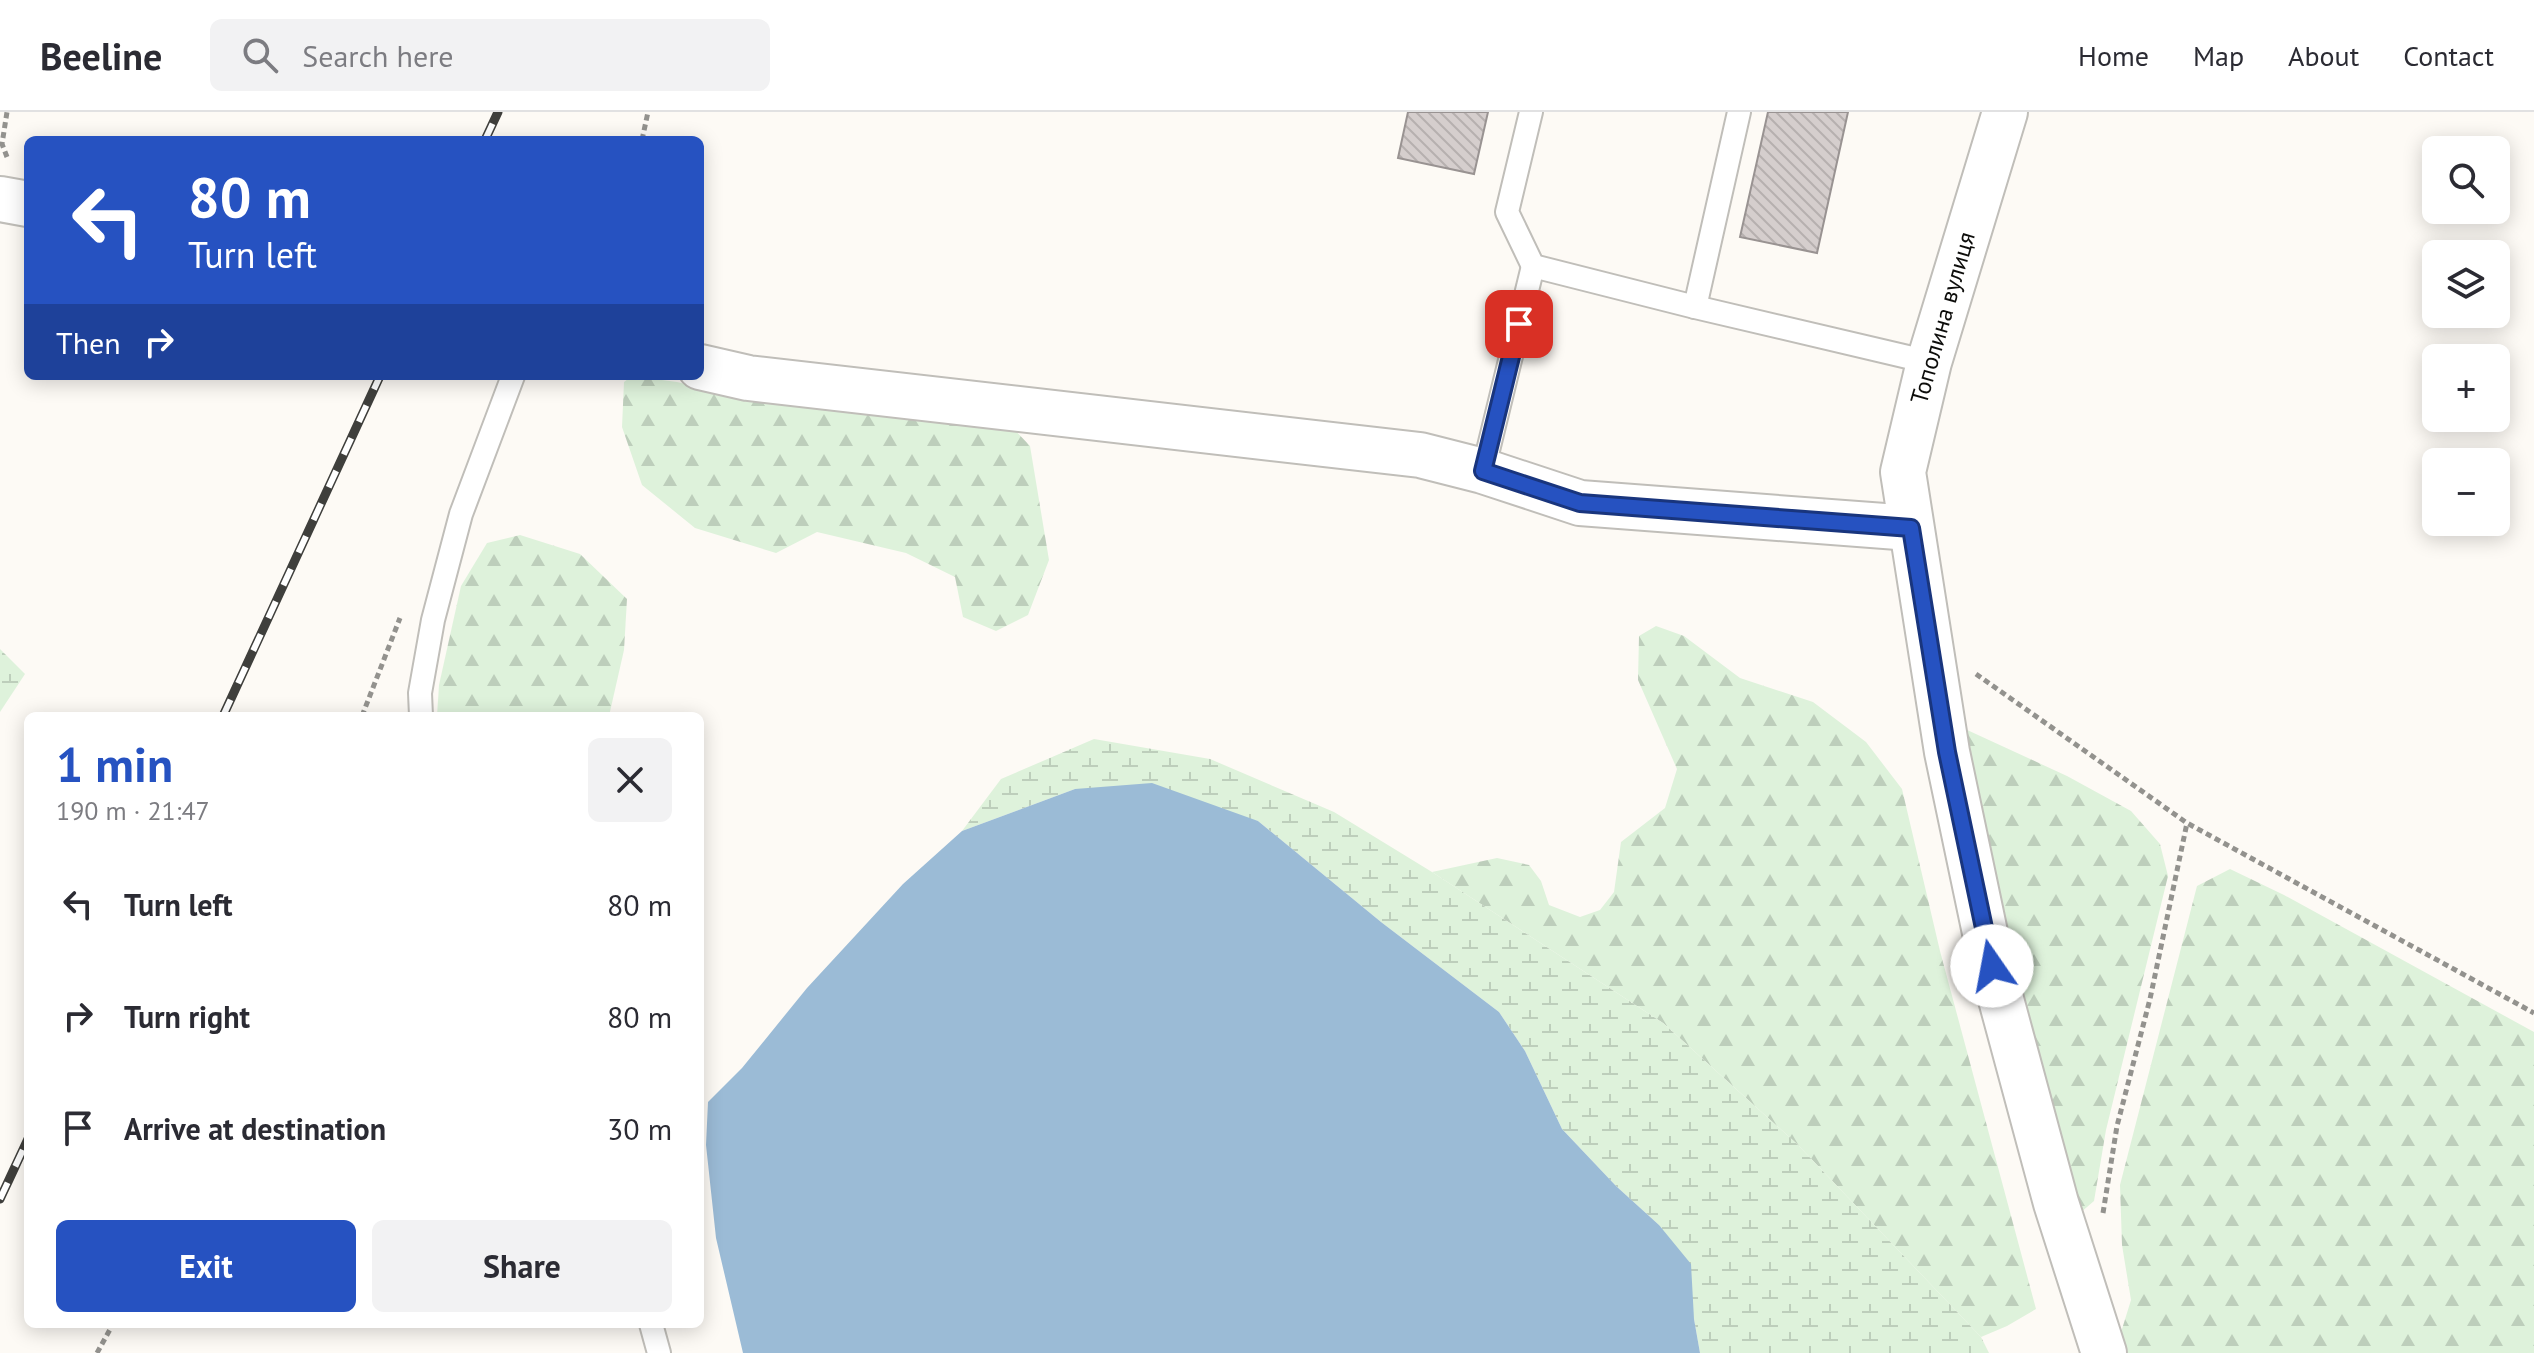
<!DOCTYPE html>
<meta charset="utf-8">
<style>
body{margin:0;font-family:"PT Sans",sans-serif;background:#f2f2f3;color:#2b2b33;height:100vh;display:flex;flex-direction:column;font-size:30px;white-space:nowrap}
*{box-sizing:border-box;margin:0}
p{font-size:26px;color:#7c7c81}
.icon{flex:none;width:44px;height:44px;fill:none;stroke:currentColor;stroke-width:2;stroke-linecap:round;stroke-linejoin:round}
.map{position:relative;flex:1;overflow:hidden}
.panel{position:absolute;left:24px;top:600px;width:680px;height:616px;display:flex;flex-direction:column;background:#fff;border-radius:12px;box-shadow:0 4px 20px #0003}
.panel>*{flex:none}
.hud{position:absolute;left:24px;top:24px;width:680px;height:244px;border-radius:12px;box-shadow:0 4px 20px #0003;background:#2652c1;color:#fff;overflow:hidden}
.tools{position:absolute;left:2422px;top:24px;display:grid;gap:16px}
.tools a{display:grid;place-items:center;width:88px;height:88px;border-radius:12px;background:#fff;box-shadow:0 4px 20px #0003;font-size:40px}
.pin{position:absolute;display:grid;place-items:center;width:68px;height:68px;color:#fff;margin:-34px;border-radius:16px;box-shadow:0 4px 12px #0006}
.me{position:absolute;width:88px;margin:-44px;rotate:348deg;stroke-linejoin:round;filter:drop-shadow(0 0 6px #0008)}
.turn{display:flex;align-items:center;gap:28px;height:168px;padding:0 32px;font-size:36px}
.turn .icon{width:104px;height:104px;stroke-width:2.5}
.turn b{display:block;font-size:56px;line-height:68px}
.then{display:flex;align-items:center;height:76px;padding:0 32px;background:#0003;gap:16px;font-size:30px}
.round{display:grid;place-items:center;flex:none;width:84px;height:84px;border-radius:12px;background:#f2f2f3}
.overview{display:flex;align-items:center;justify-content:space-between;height:136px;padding:0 32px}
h1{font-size:48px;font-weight:600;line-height:60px;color:#2652c1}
.action{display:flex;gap:16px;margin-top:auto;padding:16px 32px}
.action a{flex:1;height:92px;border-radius:12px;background:#2652c1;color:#fff;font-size:32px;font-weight:600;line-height:92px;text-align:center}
.action a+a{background:#f2f2f3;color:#2b2b33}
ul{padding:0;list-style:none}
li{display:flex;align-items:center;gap:24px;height:112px;padding:0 32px}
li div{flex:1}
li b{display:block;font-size:30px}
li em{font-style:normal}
header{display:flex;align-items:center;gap:48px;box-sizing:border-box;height:112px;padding:0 40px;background:#fff;border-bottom:2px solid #e1e1e2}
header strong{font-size:38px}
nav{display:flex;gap:44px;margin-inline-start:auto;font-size:28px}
.search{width:560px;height:72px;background:#f2f2f3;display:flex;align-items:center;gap:20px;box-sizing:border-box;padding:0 28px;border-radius:12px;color:#7c7c81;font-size:30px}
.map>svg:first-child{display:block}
.forest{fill:url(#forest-firs)}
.wetland{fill:url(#wetland-marsh)}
.water{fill:#9bbbd6}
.building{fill:url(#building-back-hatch);stroke:#999392;stroke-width:2}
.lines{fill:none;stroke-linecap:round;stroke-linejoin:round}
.lane-casing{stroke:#c0beb9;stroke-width:26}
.street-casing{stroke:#c0beb9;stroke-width:48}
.path{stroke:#93928e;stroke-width:5;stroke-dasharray:6 4;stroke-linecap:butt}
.lane{stroke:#fff;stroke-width:22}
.street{stroke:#fff;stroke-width:44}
.rail-casing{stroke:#3f3f3c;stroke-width:9}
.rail{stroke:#fff;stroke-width:6;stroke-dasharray:18;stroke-linecap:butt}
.route-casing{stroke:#19357d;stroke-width:20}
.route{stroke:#2652c1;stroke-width:14}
.labels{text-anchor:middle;stroke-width:6;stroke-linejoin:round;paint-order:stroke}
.street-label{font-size:24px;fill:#0d0d0b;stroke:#fff}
</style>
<header>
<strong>Beeline</strong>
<div class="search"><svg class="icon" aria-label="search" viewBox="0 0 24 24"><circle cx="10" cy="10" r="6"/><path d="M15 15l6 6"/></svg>Search here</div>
<nav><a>Home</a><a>Map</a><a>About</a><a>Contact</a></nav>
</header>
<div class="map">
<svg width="2534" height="1241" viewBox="0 0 2534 1241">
<defs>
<pattern id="forest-firs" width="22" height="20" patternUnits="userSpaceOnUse" patternTransform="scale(2)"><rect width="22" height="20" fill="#def2db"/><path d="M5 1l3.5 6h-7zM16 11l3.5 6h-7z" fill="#bdcebb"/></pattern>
<pattern id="wetland-marsh" width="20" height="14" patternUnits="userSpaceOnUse" patternTransform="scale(2)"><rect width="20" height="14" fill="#def2db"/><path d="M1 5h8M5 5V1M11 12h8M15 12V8" fill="none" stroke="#bdcebb"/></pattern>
<pattern id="building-back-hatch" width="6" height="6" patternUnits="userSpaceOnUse" patternTransform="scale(2)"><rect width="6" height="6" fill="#d5cecd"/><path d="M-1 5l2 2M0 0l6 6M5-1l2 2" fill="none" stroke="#b6b0af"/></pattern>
</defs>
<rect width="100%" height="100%" fill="#fdfaf5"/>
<!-- forest -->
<g class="forest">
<polygon points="632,264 677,270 734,284 1011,314 1030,334 1049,448 1028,503 996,519 963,505 955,465 906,441 817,420 776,441 695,416 642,373 622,315 624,270"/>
<polygon points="520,423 580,442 627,487 624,538 609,604 437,604 439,573 461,474 487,431"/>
<polygon points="1656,514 1684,524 1740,566 1813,590 1866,630 1902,677 1940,839 2036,1197 2007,1214 1981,1225 1797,1032 1663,911 1432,760 1497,746 1529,753 1541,769 1549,793 1580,805 1600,798 1614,780 1621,730 1665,696 1677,657 1638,568 1639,524"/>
<polygon points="1965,617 2067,664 2131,699 2160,732 2168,764 2106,1018 2094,1089 2080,1101 2059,1094"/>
<polygon points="2230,757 2284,783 2534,920 2534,1241 2118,1241 2118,1230 2131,1188 2122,1133 2120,1073 2197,774"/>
</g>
<!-- wetland -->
<g class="wetland">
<polygon points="0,537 25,562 0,600"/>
<polygon points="1094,627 1210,647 1334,700 1432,760 1663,911 1797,1032 1981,1225 1989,1241 1700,1241 1694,1207 1659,1113 1616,1074 1562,1017 1525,939 1499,900 1381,810 1258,709 1075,677 962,719 1001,667"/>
</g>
<!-- water -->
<polygon class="water" points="1152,671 1258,709 1381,810 1499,900 1525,939 1562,1017 1616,1074 1659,1113 1691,1152 1694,1207 1700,1241 743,1241 716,1126 706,1033 708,990 742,956 807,876 903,772 962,719 1075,677"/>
<!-- building -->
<g class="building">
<polygon points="1408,0 1488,0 1474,62 1398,46"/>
<polygon points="1768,0 1848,0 1817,141 1740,125"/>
</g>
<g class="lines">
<!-- lane casing -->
<g class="lane-casing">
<g id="lane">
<polyline points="1531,0 1507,100 1533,154 1695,195 1929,250"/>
<polyline points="1695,195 1739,0"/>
<polyline points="1483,359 1533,154"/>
<polyline points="421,604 420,581 433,508 461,402 513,264"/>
<polyline points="651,1212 659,1241"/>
</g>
</g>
<!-- street casing -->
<g class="street-casing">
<g id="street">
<polyline points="2005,0 1929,250 1903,360 1947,640 1992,854 2056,1091 2104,1241"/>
<polyline points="0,87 28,92"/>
<polyline points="700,255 748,266 1420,343 1483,359 1580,391 1911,416"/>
</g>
</g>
<!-- path -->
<g class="path">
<polyline points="642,28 648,0"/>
<polyline points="7,45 2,32 7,0"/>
<polyline points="1976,562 2187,711 2534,901"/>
<polyline points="362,604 400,506"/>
<polyline points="2103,1101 2117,1014 2150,887 2187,711"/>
<polyline points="97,1241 113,1212"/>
</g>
<!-- lane -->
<use href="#lane" class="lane"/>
<!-- street -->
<use href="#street" class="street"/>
<!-- rail casing -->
<g class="rail-casing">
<g id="rail">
<polyline points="485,28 498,0"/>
<polyline points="223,604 380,264"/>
<polyline points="0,1087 28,1027"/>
</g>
</g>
<!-- rail -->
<use href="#rail" class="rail"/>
</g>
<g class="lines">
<!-- route casing -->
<g class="route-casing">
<polyline id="route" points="1519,212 1483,359 1580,391 1911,416 1947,640 1992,854"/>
</g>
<!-- route -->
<use href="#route" class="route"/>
</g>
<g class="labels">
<!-- street labels -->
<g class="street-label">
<text transform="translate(1943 206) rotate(-74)" y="8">Тополина вулиця</text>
</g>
</g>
</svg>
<div class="tools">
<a><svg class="icon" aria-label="search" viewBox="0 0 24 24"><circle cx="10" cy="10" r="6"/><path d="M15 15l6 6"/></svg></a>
<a><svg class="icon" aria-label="layers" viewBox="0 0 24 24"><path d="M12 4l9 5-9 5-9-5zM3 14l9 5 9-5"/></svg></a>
<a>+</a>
<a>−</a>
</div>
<div class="pin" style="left:1519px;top:212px;background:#d93025"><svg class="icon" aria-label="arrive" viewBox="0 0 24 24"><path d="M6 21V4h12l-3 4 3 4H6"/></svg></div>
<svg class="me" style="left:1992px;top:854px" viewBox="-20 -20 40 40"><circle r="19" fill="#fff"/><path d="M0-13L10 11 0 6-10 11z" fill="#2652c1"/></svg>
<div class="hud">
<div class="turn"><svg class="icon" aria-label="left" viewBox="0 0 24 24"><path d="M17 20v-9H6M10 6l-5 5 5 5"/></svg><div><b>80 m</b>Turn left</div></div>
<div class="then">Then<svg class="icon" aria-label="right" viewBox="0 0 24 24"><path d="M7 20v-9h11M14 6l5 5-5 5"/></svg></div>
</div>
<section class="panel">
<div class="overview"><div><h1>1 min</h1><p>190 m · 21:47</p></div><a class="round"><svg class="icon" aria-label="close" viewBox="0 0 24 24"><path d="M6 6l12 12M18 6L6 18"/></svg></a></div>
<ul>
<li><svg class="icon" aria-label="left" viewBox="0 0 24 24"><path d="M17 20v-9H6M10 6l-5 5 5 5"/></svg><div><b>Turn left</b></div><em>80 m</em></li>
<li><svg class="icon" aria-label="right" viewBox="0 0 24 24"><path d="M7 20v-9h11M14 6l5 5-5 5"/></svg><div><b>Turn right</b></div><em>80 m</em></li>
<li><svg class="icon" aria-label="arrive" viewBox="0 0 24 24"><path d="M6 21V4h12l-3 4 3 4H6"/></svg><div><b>Arrive at destination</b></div><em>30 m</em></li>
</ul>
<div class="action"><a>Exit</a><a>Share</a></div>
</section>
</div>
